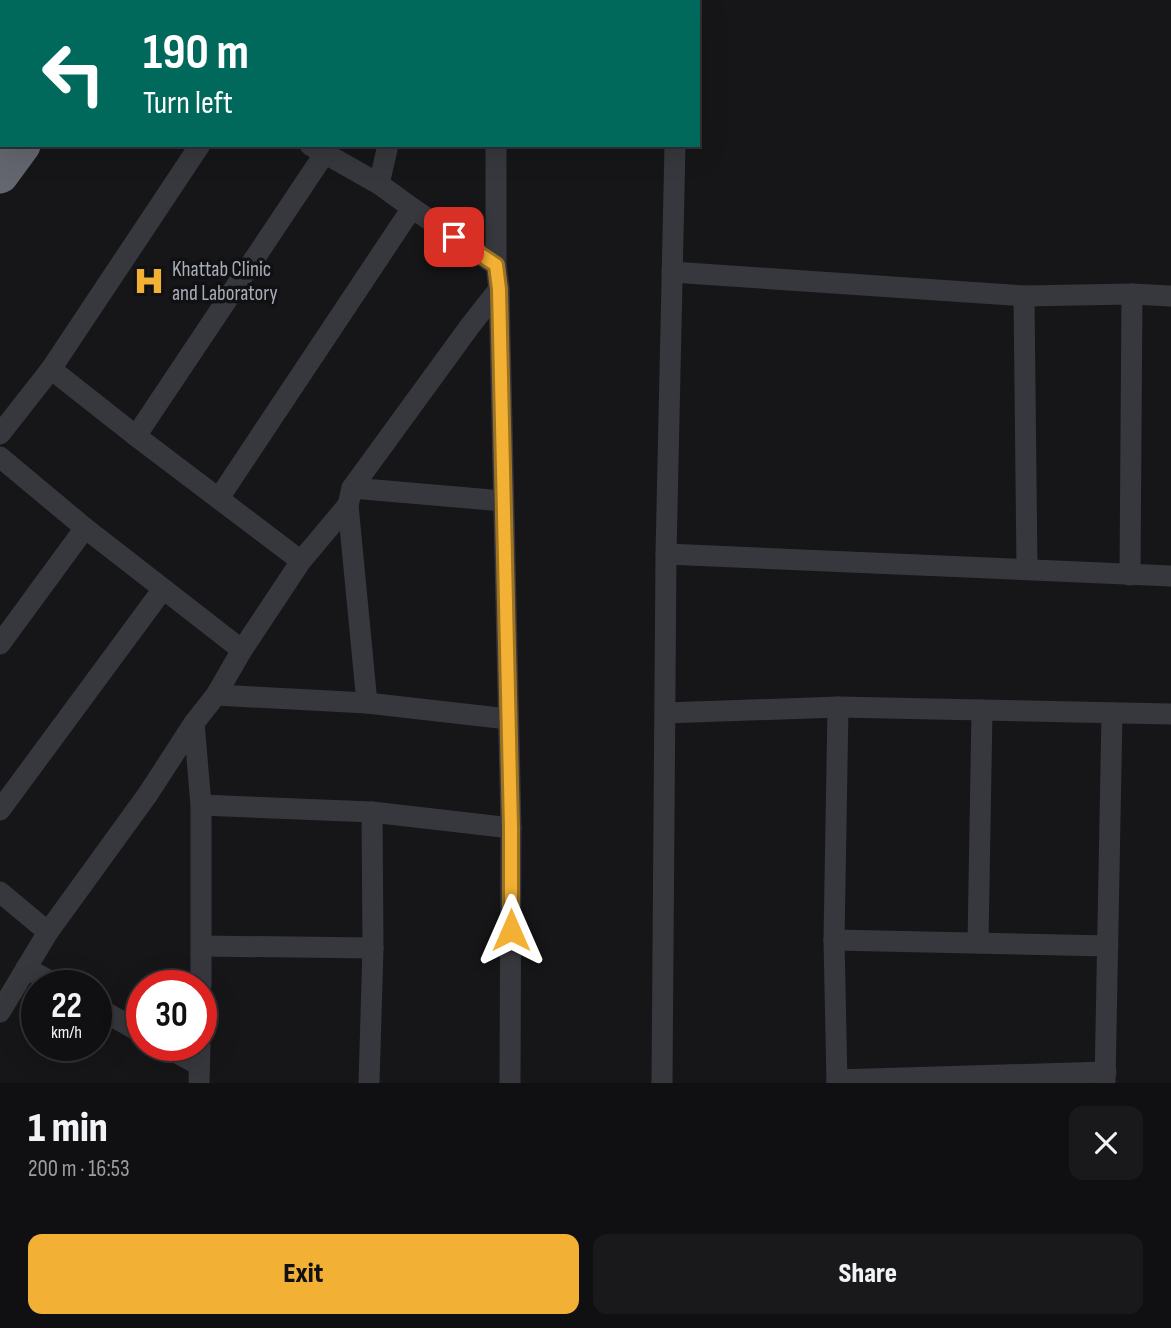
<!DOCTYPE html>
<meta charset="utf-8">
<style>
body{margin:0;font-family:"Sofia Sans Condensed",sans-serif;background:#19191b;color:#f1f3f6;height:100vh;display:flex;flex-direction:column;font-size:26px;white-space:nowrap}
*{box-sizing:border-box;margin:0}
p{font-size:23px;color:#9c9d9f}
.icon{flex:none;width:38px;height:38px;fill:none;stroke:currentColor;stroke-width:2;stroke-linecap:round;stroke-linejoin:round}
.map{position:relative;height:1083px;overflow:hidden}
.details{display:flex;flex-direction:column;background:#101012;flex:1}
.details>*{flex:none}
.top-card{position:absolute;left:0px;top:0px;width:700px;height:147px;box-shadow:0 7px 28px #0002,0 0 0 2px #303032;background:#00695c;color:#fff;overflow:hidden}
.speed{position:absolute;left:21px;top:970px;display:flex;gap:14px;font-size:35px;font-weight:700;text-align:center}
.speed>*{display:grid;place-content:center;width:91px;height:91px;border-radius:50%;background:#101012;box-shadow:0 7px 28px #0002,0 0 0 2px #303032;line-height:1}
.speed small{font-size:18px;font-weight:400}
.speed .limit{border:10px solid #d22;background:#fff;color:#111}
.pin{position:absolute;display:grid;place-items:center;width:60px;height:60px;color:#fff;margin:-30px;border-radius:14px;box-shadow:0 4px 10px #0006}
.me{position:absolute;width:77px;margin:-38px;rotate:0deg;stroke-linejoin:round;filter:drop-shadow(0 0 5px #0008)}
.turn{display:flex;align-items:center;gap:24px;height:147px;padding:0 28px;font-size:32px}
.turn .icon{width:91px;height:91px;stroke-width:2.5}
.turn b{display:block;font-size:49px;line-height:60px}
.round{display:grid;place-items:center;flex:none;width:74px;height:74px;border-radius:14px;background:#19191b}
.overview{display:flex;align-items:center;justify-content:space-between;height:119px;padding:0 28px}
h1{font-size:42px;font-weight:800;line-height:52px}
.cta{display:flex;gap:14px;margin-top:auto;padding:14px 28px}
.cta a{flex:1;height:80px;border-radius:14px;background:#f2b134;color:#111;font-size:28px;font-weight:800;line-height:80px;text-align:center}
.cta a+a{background:#19191b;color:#f1f3f6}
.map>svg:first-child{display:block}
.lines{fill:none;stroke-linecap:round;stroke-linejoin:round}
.street{stroke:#37383d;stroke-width:21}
.highway{stroke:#63666e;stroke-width:37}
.route-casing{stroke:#9d7322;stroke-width:18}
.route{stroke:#f2b134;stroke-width:12}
.labels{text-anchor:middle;stroke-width:7;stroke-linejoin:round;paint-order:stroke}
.poi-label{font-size:21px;fill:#a8adb8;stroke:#111113;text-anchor:start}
</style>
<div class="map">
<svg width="1171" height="1083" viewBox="0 0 1171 1083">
<rect width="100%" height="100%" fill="#161618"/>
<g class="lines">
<!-- street -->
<g class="street">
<polyline points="496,0 496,2"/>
<polyline points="374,2 377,0"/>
<polyline points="679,2 679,0"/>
<polyline points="310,145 379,184 412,208 496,265"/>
<polyline points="496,145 496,265 499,289 511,828 510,1083"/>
<polyline points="379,184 388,145"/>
<polyline points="672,272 1024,296 1132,294 1171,296"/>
<polyline points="1024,296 1027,569"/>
<polyline points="51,369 136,436 301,561"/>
<polyline points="0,434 51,369 200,145"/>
<polyline points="136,436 325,153"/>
<polyline points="0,457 85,528 242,650"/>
<polyline points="352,488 503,501"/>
<polyline points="219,498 412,208"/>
<polyline points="348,505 367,703"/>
<polyline points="666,554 1171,576"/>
<polyline points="1130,575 1132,294"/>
<polyline points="0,644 85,528"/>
<polyline points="216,695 367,703 508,719"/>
<polyline points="665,713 838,707"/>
<polyline points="194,723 201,805 201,985"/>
<polyline points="201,805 372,812 511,828"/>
<polyline points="0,810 163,589"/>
<polyline points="0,892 48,932"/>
<polyline points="834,940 1108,946"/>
<polyline points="978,943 982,710"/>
<polyline points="202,946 373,948"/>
<polyline points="26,968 57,985"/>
<polyline points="96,1007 142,1033"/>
<polyline points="0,1012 48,932 148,794 194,723 216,695 242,650 301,561 348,505 352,488 470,326 499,289"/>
<polyline points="163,1045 199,1065"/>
<polyline points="837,1080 1106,1072"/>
<polyline points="199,1083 200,1045"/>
<polyline points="369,1083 373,948 372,812"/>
<polyline points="662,1083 666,554 675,145"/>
<polyline points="837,1083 834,940 838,707 1171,714"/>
<polyline points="1105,1083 1112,713"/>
</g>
<!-- highway -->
<g class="highway">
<polyline points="69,2 70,0"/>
<polyline points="126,2 127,0"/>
<polyline points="0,96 2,93"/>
<polyline points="0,175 22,145"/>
</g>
</g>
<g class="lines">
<!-- route casing -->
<g class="route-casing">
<polyline id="route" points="454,237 496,265 499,289 511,828 511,930"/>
</g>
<!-- route -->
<use href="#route" class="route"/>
</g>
<!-- icons -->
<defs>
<g id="hospital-bare" transform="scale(2.415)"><path d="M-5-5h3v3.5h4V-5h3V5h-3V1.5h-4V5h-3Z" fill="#f2b134" stroke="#111113" stroke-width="2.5" paint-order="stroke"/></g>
</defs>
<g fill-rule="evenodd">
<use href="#hospital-bare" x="149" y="281"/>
</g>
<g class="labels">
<!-- poi labels -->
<g class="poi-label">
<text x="172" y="276">Khattab Clinic<tspan x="172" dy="24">and Laboratory</tspan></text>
</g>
</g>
</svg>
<div class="speed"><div>22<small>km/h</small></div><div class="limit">30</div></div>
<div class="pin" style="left:454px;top:237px;background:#d93025"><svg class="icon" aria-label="arrive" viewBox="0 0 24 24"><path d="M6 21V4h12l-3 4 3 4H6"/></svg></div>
<svg class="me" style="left:511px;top:930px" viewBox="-20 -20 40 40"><path d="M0-17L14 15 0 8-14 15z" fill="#f2b134" stroke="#fff" stroke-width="4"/></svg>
<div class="top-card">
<div class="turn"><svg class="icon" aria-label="left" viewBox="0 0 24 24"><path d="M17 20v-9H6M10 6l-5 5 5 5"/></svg><div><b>190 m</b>Turn left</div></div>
</div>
</div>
<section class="details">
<div class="overview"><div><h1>1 min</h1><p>200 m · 16:53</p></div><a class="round"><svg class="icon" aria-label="close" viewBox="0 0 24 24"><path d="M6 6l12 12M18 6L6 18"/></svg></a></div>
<div class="cta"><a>Exit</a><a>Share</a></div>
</section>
